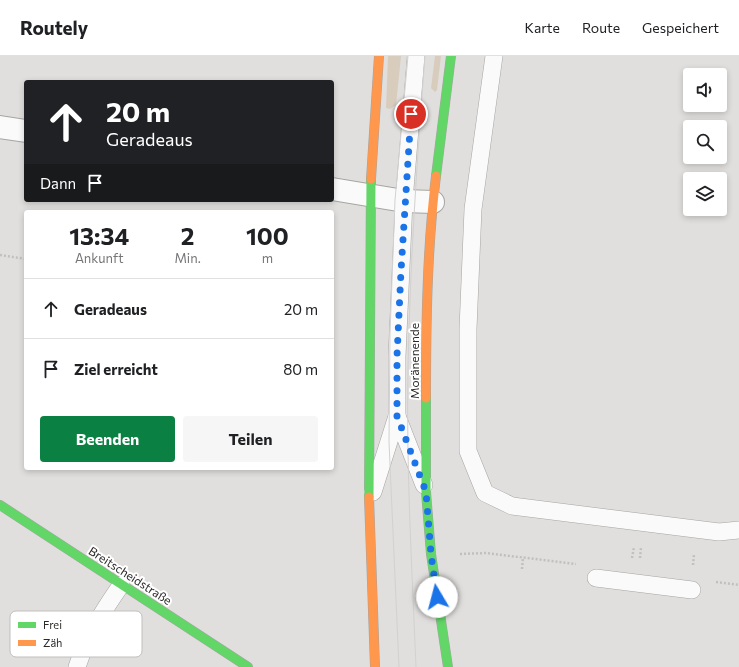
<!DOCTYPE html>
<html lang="de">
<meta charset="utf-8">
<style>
body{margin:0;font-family:Commissioner,sans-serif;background:#f6f6f6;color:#202124;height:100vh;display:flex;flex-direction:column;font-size:15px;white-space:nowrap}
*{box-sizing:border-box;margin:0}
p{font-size:13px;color:#757577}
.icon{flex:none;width:22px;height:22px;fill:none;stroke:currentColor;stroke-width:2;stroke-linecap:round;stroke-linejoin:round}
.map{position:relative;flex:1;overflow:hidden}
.side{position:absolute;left:24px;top:154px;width:310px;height:260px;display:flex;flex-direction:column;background:#fff;border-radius:4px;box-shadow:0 2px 6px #0003}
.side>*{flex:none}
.banner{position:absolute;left:24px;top:24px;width:310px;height:122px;border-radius:4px;box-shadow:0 2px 6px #0003;background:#202124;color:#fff;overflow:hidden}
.controls{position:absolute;left:683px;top:12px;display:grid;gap:8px}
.controls a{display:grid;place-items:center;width:44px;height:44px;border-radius:4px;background:#fff;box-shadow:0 2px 6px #0003;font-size:20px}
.pin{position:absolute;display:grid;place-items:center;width:34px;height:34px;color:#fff;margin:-17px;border:2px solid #fff;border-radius:50%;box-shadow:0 1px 4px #0007}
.me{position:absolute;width:44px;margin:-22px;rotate:352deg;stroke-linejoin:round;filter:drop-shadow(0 0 3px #0008)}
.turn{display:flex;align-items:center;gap:14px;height:84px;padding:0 16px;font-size:18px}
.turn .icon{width:52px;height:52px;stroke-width:2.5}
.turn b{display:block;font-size:28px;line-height:34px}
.then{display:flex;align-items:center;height:38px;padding:0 16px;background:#0003;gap:8px;font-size:15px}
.eta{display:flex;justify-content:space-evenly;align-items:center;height:68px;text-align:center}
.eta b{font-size:24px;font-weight:700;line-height:28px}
.cta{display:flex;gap:8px;margin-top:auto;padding:8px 16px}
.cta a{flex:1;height:46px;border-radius:4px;background:#0b8043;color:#fff;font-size:16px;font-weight:700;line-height:46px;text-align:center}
.cta a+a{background:#f6f6f6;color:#202124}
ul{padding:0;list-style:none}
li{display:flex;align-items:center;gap:12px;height:60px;padding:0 16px;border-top:1px solid #e0e0e0}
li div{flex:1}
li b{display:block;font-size:15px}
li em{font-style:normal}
header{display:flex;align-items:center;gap:24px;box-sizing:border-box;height:56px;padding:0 20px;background:#fff;border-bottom:1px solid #e0e0e0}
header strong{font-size:19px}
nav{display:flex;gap:22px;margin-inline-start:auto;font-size:14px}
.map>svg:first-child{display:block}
.green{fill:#d8ccbd}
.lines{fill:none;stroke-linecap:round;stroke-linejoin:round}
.lane-casing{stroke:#a6a5a3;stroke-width:18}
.street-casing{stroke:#a6a5a3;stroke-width:24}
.fast-casing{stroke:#a6a5a3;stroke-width:10}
.slow-casing{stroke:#a6a5a3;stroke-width:10}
.path{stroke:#c0c0c0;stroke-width:2.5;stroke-dasharray:2 2;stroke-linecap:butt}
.lane{stroke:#fafafa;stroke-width:17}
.street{stroke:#fafafa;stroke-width:22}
.fast{stroke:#63d668;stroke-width:9}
.slow{stroke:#ff974d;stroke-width:9}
.tram{stroke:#d2d1d1;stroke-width:1}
.route{stroke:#1a73e8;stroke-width:7;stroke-dasharray:0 12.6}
.labels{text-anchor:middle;stroke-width:4;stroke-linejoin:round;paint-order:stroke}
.street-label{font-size:12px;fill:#2b2a29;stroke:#fff}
.key{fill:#fff;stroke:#bfbfbf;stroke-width:1}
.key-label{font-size:11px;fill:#2b2a29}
</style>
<header>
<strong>Routely</strong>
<nav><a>Karte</a><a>Route</a><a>Gespeichert</a></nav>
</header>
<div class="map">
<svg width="739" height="611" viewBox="0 0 739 611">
<rect width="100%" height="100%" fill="#e1dfdd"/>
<!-- green -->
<g class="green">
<polygon points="388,0 401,0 396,49 390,53 386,52"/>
<polygon points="435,0 441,0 437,34 435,36 431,32"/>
</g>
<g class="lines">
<!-- lane casing -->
<g class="lane-casing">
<g id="lane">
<polyline points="494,0 473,153 468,273 468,395 485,437 512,450 719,476 739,474"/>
<polyline points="397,360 424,429"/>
<polyline points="373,436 397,360 397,300 404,145 416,0"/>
<polyline points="596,522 692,534"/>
<path d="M77 611C87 580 103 555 121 529"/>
</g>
</g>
<!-- street casing -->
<g class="street-casing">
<g id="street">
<polyline points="0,71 26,75"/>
<polyline points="332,133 404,145 433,146"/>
</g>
</g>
<!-- fast casing -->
<g class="fast-casing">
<g id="fast">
<polyline points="436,120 451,0"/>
<polyline points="426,342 426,436 431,498 448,611"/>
<polyline points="369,441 371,123"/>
<polyline points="0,449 248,611"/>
</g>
</g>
<!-- slow casing -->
<g class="slow-casing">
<g id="slow">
<polyline points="371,123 379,0"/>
<path d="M426 342C426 268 427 193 436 120"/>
<polyline points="369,441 375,611"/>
</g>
</g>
<!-- path -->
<g class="path">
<polyline points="0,199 26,203"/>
<polyline points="460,498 486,497 576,508"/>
<polyline points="632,502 634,491"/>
<polyline points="640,502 641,491"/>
<polyline points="693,509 694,498"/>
<polyline points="522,513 523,501"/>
<polyline points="716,526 739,529"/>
</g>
<!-- lane -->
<use href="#lane" class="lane"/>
<!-- street -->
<use href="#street" class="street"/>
<!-- fast -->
<use href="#fast" class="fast"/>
<!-- slow -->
<use href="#slow" class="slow"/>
<!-- tram -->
<g class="tram">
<polyline points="399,611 389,386 390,278 395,144 408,0"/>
<path d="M416 611C412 512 406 412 408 313 410 208 417 104 425 0"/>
</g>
</g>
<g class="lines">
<!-- route -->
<polyline class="route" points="411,58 401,215 397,300 397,360 426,436 431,498 437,541"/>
</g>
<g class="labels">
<!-- street labels -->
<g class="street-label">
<text transform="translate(415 305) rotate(-90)" y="4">Moränenende</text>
<text transform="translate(130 520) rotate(33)" y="4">Breitscheidstraße</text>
</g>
</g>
<!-- legend -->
<rect x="10" y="555" width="132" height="46" rx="6" class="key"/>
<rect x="18" y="566" width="18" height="6" fill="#63d668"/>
<rect x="18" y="584" width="18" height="6" fill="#ff974d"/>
<g class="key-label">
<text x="43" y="573">Frei</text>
<text x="43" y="591">Zäh</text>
</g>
</svg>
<div class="controls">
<a><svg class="icon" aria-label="sound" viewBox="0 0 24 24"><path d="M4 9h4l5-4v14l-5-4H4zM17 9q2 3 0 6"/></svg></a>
<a><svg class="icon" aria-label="search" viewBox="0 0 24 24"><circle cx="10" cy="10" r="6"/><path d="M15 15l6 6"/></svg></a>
<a><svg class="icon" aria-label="layers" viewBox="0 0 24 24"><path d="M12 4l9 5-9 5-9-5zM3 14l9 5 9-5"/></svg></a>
</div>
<div class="pin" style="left:411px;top:58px;background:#d93025"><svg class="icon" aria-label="arrive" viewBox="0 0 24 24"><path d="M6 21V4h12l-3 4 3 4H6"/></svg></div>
<svg class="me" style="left:437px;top:541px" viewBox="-20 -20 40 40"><circle r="19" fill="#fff"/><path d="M0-13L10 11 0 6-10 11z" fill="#1a73e8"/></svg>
<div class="banner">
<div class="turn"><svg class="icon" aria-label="ahead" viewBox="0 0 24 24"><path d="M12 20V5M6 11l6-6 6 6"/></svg><div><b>20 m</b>Geradeaus</div></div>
<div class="then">Dann<svg class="icon" aria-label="arrive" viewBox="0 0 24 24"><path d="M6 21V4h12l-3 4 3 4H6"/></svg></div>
</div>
<section class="side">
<div class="eta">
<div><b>13:34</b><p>Ankunft</p></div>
<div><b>2</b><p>Min.</p></div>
<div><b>100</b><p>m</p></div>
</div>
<ul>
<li><svg class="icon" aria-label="ahead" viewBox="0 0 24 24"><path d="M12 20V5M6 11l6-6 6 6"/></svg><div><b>Geradeaus</b></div><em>20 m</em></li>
<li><svg class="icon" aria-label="arrive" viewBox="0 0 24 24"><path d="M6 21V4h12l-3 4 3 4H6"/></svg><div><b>Ziel erreicht</b></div><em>80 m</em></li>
</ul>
<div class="cta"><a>Beenden</a><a>Teilen</a></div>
</section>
</div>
